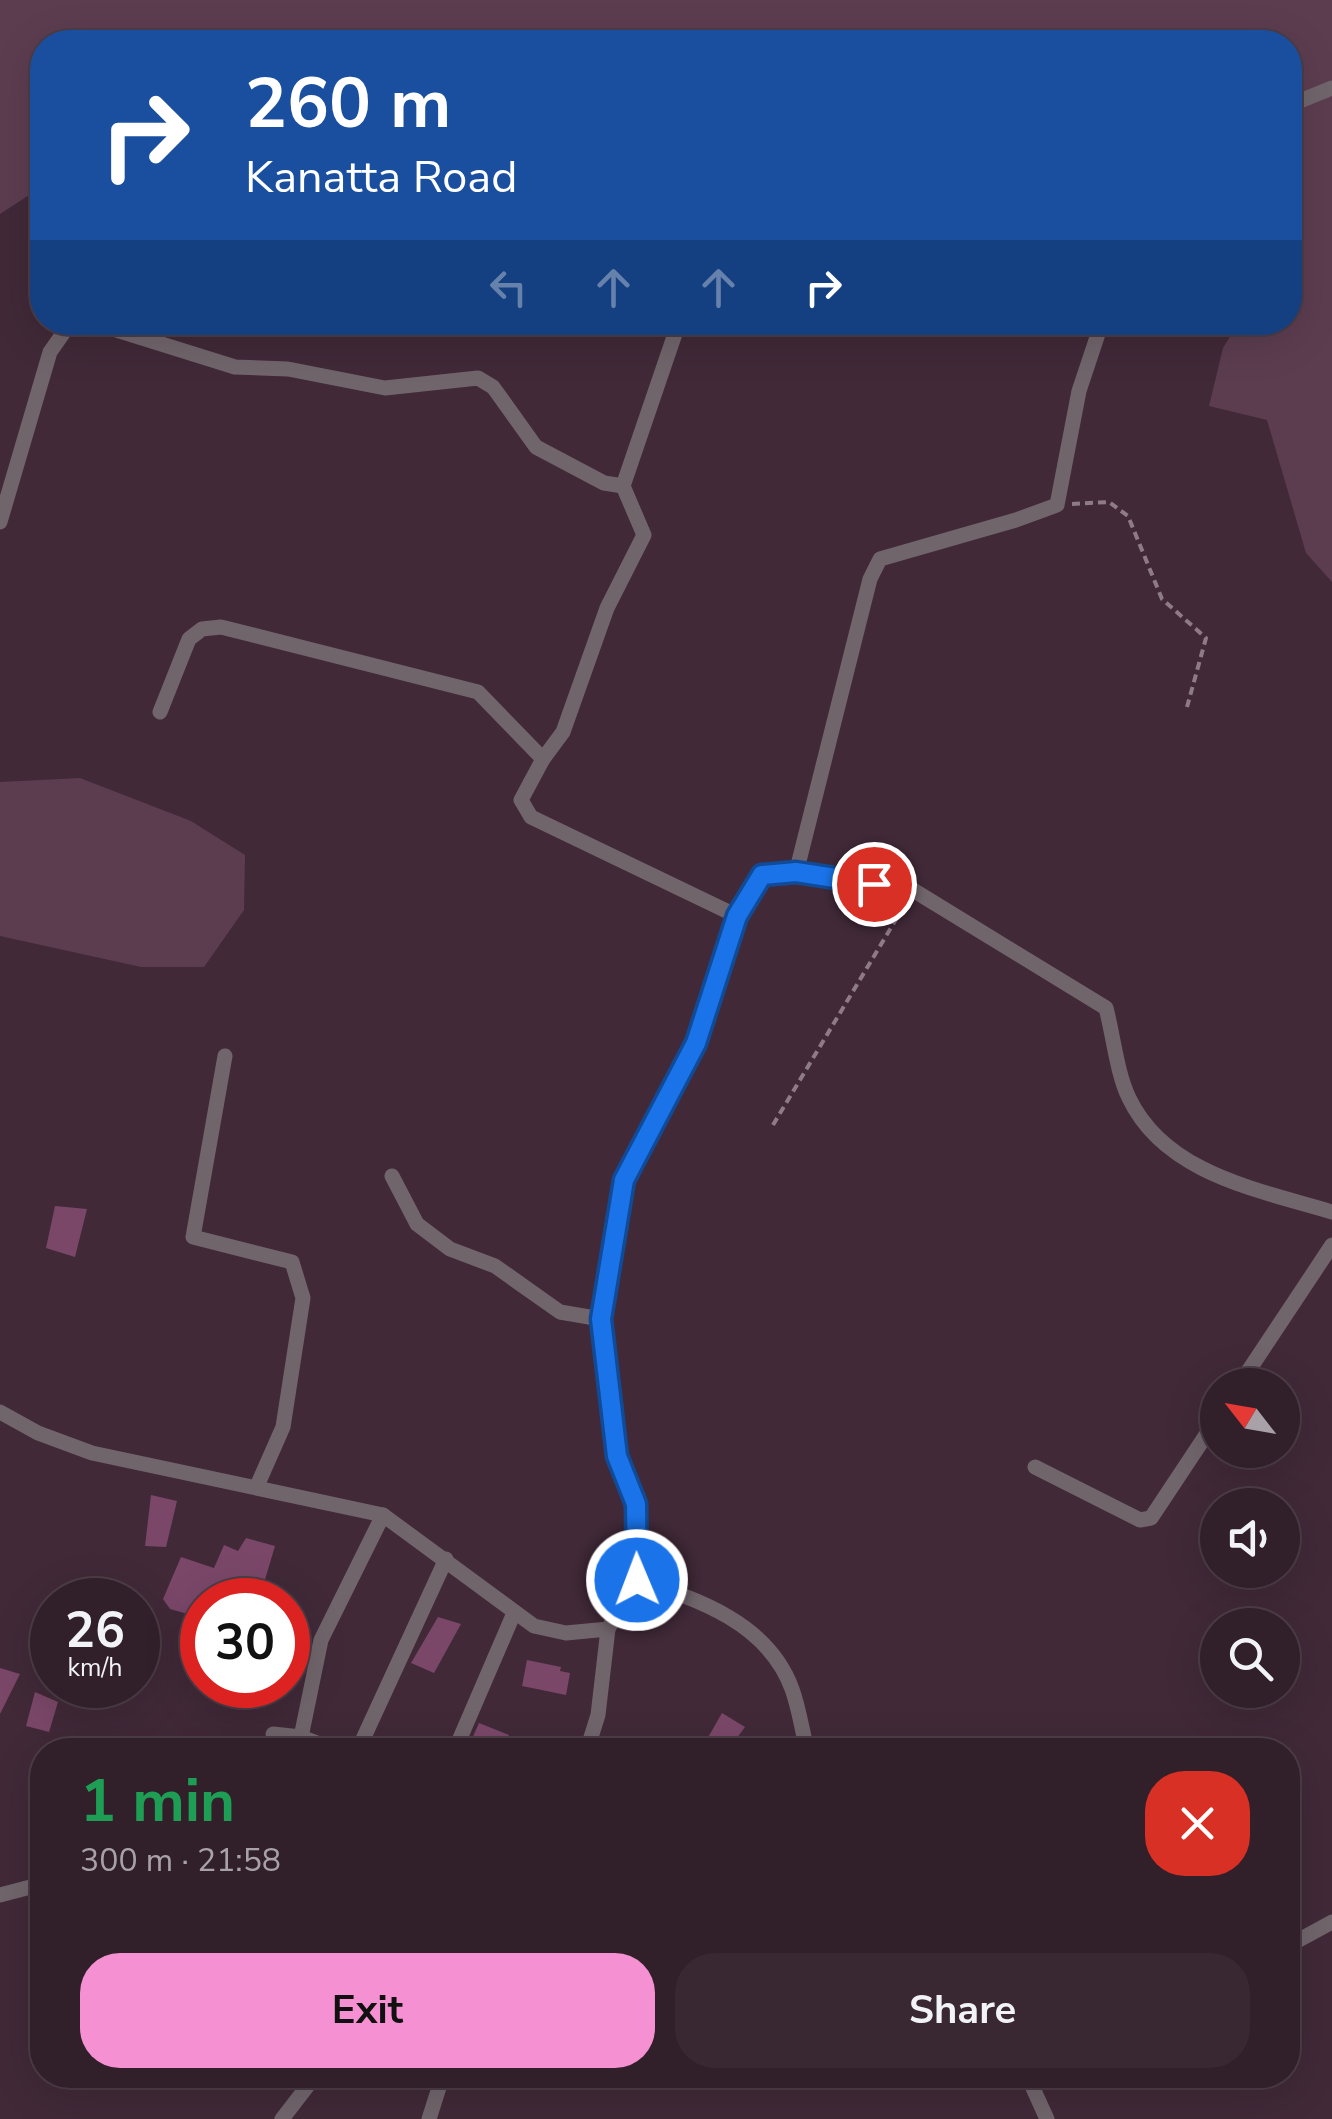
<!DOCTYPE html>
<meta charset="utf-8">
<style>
body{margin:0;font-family:"Nunito Sans",sans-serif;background:#392732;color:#f1f3f6;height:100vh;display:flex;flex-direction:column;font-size:38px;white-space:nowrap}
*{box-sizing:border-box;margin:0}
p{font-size:32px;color:#a8a2a8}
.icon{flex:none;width:55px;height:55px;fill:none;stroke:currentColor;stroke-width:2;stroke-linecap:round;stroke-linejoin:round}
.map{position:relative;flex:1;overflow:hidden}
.side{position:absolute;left:30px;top:1738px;width:1270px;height:350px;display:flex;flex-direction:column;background:#311f2a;border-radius:40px;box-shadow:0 10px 40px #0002,0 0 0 2px #4c3d47}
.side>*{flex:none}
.guide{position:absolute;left:30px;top:30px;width:1272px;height:305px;border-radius:40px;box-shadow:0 10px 40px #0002,0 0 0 2px #4c3d47;background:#1a4fa0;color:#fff;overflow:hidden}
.needle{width:65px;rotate:301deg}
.fabs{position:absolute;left:1200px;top:1368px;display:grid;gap:20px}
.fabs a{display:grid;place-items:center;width:100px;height:100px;border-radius:50%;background:#311f2a;box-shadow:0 10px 40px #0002,0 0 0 2px #4c3d47;font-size:50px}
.speed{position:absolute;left:30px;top:1578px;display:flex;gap:20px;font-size:50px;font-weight:700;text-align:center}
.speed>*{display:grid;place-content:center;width:130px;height:130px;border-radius:50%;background:#311f2a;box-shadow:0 10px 40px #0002,0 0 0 2px #4c3d47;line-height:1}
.speed small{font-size:25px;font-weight:400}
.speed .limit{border:15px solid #d22;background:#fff;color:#111}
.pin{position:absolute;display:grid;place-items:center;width:85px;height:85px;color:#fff;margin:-42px;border:5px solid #fff;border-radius:50%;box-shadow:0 2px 10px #0007}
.me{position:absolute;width:110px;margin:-55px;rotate:359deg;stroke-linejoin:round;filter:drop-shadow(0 0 8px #0008)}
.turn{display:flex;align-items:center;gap:35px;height:210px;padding:0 50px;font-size:45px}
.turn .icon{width:130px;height:130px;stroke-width:2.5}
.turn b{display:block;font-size:70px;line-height:85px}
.lanes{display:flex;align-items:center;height:95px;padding:0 50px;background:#0003;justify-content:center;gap:50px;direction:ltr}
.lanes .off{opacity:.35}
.round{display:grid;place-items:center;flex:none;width:105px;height:105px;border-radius:40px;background:#392732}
.overview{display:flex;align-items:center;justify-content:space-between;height:170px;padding:0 50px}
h1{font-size:60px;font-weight:700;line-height:75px;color:#1e9e55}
.cta{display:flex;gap:20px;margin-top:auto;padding:20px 50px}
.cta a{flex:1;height:115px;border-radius:40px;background:#f591d2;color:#111;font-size:40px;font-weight:700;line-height:115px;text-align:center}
.cta a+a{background:#392732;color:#f1f3f6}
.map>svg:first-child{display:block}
.green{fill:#5c3d50}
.building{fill:#7a4768}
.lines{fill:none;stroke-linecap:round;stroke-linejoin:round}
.path{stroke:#8f7b87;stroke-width:4;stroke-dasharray:8 5;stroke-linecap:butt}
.street{stroke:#71656c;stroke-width:15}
.route-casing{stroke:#114b97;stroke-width:25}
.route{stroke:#1a73e8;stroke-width:18}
</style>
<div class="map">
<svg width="1332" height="2119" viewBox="0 0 1332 2119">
<rect width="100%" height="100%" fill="#412938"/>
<!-- green -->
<g class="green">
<polygon points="0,0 1332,0 1332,582 1306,553 1267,420 1209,406 1223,348 1238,323 1290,322 1290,42 1070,42 1046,30 1016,38 1015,42 42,42 40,188 0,214"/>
<polygon points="80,778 191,821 245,855 244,910 204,967 141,967 0,936 0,782"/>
</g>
<!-- building -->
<g class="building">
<polygon points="55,1206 87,1209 75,1257 46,1248"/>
<polygon points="151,1495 177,1501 166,1547 145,1546"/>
<polygon points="246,1538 275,1546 264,1583 253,1582 250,1593 221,1582 210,1600 202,1600 202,1618 170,1609 163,1599 181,1557 214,1568 224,1545 238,1551"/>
<polygon points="438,1617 461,1624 434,1673 411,1663"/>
<polygon points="527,1660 561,1667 560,1671 570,1673 566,1695 522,1686"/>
<polygon points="0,1668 20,1674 0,1714"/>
<polygon points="35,1692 58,1702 49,1732 26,1726"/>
<polygon points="722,1713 745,1727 728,1750 706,1741"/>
<polygon points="479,1723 509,1735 503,1750 467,1750"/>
</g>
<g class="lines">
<!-- path -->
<g class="path">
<polyline points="1072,504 1109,502 1128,516 1162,599 1206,638 1187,707"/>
<polyline points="773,1125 904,906"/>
</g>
<!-- street -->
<g class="street">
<polyline points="1290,105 1332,88"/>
<polyline points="91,322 235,367 288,369 385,388 478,378 493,387 536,447 604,483 623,486"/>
<polyline points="0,522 50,352 69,325 79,322"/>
<polyline points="160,712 189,639 202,629 221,627 478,692 543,759 563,732 607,608 644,535 623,486 679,322"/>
<polyline points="543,759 521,800 531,817 737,916"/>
<polyline points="796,873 870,579 880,559 1016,520 1057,505 1079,391 1102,322"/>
<polyline points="225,1056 193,1237 292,1262 303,1298 283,1427 257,1486"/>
<polyline points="392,1176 417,1224 450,1249 495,1266 560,1312 601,1319"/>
<polyline points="1239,1385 1332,1245"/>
<path d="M0 1412 38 1433 92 1453 383 1515 534 1626 566 1633 608 1629 637 1580 636 1504 617 1456 601 1319 624 1181 696 1043 737 916 762 875 796 873 913 890 1106 1008C1113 1034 1117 1074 1129 1098 1165 1174 1259 1190 1332 1212"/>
<polyline points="1035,1467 1140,1520 1151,1518 1218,1417"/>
<path d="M637 1580C698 1599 768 1623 792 1689 799 1708 802 1730 807 1750"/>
<polyline points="273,1734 301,1737 325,1746"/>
<polyline points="301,1737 321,1640 383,1515"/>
<polyline points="358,1750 446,1559"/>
<polyline points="455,1750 514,1613"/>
<polyline points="587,1750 598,1715 608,1629"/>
<polyline points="0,1895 42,1884"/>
<polyline points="1288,1946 1332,1922"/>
<polyline points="37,2045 42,2044"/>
<polyline points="1027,2075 1047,2119"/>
<polyline points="282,2119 316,2075"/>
<polyline points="429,2119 443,2075"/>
</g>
</g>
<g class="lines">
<!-- route casing -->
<g class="route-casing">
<polyline id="route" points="637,1580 636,1504 617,1456 601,1319 624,1180 696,1043 737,916 762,875 796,872 874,884"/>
</g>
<!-- route -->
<use href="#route" class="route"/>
</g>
</svg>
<div class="fabs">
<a><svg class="needle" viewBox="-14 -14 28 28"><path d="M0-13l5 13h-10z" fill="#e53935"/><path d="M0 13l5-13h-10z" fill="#a8a2a8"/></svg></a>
<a><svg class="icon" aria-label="sound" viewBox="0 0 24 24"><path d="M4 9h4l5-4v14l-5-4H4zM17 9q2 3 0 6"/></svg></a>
<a><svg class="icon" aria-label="search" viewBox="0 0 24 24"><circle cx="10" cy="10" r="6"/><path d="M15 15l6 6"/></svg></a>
</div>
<div class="speed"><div>26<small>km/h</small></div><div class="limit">30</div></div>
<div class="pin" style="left:874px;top:884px;background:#d93025"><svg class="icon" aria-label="arrive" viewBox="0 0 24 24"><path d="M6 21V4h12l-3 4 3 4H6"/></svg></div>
<svg class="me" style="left:637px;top:1580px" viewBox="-20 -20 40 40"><circle r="17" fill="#1a73e8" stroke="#fff" stroke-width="3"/><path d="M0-11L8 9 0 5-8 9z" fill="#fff"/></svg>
<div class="guide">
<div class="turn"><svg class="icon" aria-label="right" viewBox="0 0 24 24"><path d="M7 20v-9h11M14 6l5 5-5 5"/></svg><div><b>260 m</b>Kanatta Road</div></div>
<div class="lanes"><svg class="icon off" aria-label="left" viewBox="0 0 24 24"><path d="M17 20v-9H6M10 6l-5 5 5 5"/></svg><svg class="icon off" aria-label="ahead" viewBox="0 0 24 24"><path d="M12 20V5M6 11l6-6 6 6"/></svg><svg class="icon off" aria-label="ahead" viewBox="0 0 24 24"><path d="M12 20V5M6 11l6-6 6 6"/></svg><svg class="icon" aria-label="right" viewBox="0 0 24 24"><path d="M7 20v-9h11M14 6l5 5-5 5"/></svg></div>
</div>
<section class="side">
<div class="overview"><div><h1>1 min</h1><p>300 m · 21:58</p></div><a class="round" style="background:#d93025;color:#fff"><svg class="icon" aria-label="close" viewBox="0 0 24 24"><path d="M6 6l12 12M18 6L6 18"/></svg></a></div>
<div class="cta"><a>Exit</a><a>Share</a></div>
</section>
</div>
